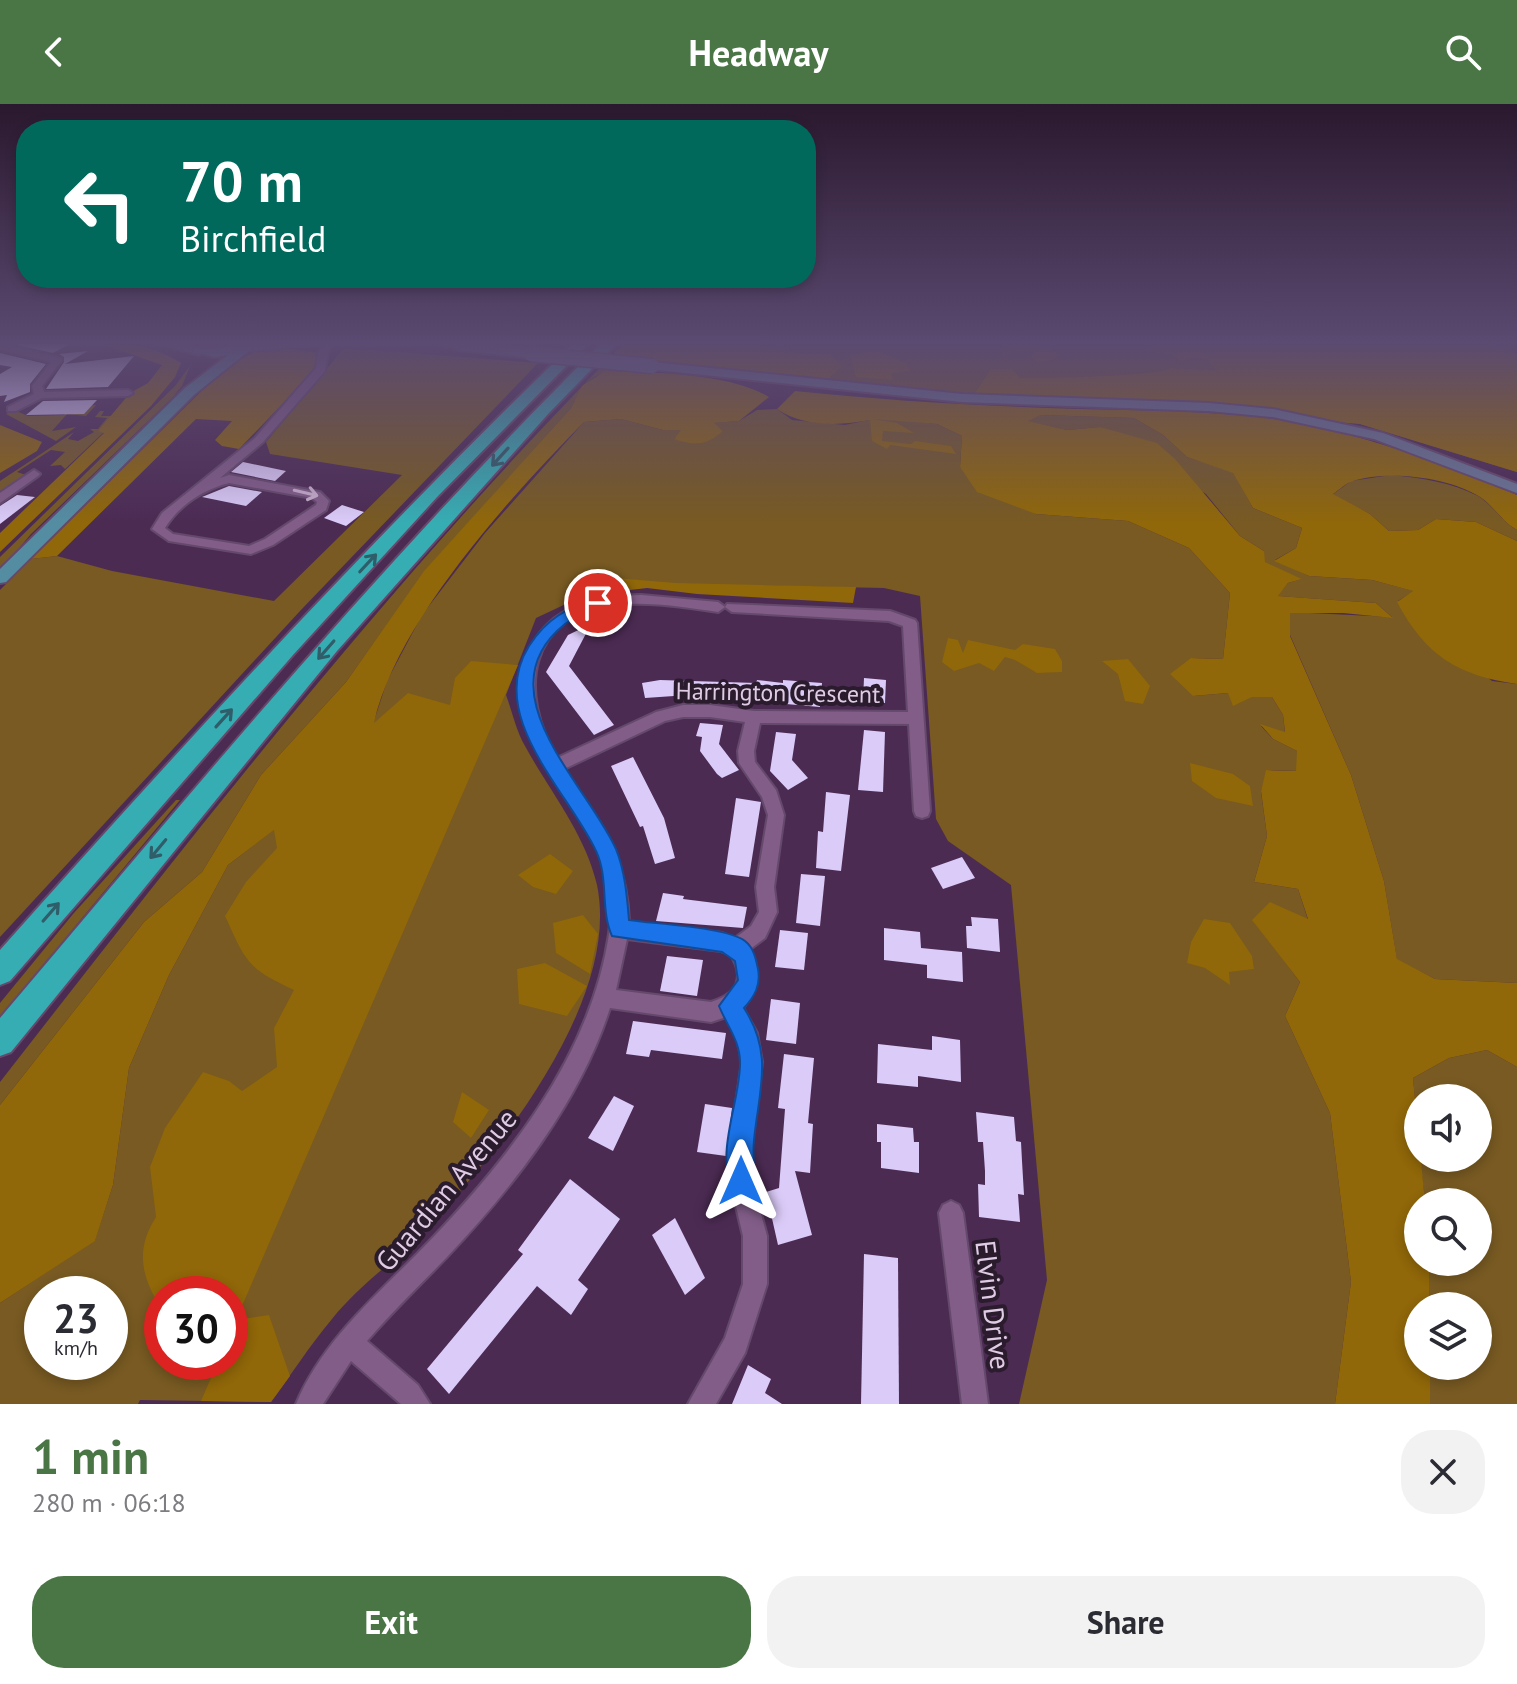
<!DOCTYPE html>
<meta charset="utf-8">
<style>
body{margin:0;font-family:"PT Sans",sans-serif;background:#f2f2f3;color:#2b2b33;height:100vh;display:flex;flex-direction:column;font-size:30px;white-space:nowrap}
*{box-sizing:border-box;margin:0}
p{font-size:26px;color:#7c7c81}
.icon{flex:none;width:44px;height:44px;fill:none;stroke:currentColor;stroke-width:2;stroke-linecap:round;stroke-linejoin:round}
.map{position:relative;height:1300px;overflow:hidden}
.details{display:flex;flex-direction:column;background:#fff;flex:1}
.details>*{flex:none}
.hud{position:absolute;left:16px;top:16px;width:800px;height:168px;border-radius:32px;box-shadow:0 4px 12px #0003;background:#00695c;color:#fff;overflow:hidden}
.fabs{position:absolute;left:1404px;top:980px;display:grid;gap:16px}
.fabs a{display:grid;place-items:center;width:88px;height:88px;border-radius:50%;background:#fff;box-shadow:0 4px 12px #0003;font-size:40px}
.speed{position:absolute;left:24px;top:1172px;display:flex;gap:16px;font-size:40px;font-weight:700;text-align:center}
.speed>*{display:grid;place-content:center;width:104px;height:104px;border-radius:50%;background:#fff;box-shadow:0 4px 12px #0003;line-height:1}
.speed small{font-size:20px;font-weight:400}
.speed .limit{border:12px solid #d22;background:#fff;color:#111}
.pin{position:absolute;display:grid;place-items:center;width:68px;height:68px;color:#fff;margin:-34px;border:4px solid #fff;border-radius:50%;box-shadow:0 2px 8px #0007}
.me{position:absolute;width:88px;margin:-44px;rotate:0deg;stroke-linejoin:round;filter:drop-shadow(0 0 6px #0008)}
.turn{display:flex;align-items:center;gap:28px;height:168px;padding:0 32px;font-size:36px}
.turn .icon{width:104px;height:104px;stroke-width:2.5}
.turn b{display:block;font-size:56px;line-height:68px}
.round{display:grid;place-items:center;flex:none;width:84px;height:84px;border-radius:32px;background:#f2f2f3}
.summary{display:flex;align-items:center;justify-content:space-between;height:136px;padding:0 32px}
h1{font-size:48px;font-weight:600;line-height:60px;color:#4a7646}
.primary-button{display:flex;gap:16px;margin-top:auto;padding:16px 32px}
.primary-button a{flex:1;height:92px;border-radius:32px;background:#4a7646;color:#fff;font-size:32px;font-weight:600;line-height:92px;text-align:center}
.primary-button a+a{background:#f2f2f3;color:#2b2b33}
header{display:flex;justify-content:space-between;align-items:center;height:104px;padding:0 32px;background:#4a7646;color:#fff;font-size:36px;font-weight:600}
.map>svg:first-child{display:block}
.green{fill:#785a22;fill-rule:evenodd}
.forest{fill:#906709}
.building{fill:#dbcbf8}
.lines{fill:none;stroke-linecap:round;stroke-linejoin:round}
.street-casing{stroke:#65496c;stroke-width:4}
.secondary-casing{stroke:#65496c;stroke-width:4}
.primary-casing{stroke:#65496c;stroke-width:4}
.highway-casing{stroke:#65496c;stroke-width:4}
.street{fill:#815d88;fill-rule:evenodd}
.secondary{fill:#6a7595;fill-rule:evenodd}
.primary{fill:#548da2;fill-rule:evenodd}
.highway{fill:#36adb3;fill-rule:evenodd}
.secondary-bridge-casing{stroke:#65496c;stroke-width:17;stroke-linecap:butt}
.secondary-bridge{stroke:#6a7595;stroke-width:14}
.oneway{stroke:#2f5d69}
.oneway2{stroke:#c8b0cd}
.route{fill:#1a73e8;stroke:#114b97;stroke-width:2}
.labels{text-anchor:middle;stroke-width:8;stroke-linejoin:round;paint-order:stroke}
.street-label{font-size:24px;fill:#dfcbe4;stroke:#2a1b2d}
.near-street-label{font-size:28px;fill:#dfcbe4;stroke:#2a1b2d}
</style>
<header><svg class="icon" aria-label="back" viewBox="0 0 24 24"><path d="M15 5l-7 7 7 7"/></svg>Headway<svg class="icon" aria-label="search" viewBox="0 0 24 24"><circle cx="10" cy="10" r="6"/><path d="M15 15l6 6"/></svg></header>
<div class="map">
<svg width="1517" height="1300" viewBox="0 0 1517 1300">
<rect width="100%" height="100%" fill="#4c2b53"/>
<!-- green -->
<g class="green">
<polygon points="627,237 1517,237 1517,368 1360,320 1310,309 1075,292 965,289 610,253"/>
<polygon points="344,244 538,259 300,507 0,833 0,486 31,455 57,452 112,467 274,497 402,371 270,350 266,338"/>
<polygon points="190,262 182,282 172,294 31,430 0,467 0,453 175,282"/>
<path d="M600 264 644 268C603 267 591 264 571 304L424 468 346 578 261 671 202 768 144 818 0 1001V978C191 733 383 486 600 264Z"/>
<polygon points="96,301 86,312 67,310 52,327 76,323 56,337 6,310 14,306 28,312 64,311 70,304"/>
<path d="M777 305 792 316 845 321 878 314 937 320 962 332 960 363 1036 410 1128 417 1189 444 1230 489 1223 555 1191 554 1193 592 1228 589 1272 593 1283 611 1285 629 1261 622 1273 635 1297 647V667L1267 666 1261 688 1267 732 1254 778 1298 785 1308 816H1253L1300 878 1285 912 1330 1009 1351 1178 1335 1300H1019L1047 1176 1011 781 948 737 936 715 920 492 884 484 631 479 600 484 536 514 506 591C512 607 516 626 525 642 550 688 585 729 597 781 621 896 498 1049 424 1127 395 1157 358 1182 332 1215 310 1241 291 1271 271 1298L140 1296 138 1300H0V1199L95 1136 113 1081 129 964 169 871 228 761 293 711 373 620 387 577 422 511 485 429 584 318 621 315 663 326H682L674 335 723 327 712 319 739 317 757 306ZM42 1190H110V1258H42ZM162 1190H230V1258H162Z"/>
<polygon points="100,307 104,307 101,312 112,312 99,327 104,328 65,365 61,361 50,362 65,348 51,346 17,368 26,371 0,390 0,377 74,328 68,335 78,337 94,328 90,325 98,325 107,314 95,313"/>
<polygon points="1041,311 1134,314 1163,331 1187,353 1233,368 1253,404 1302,424 1296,444 1275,456 1309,472 1372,476 1414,487 1398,497 1492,577 1517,580 1517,879 1435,875 1397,856 1384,777 1351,671 1290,531 1290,508 1392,513 1376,499 1277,492 1288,479 1301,475 1264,458 1264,447 1240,432 1206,390 1100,323 1067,326 1026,317"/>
<path d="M1391 371C1421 374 1451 378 1478 392 1493 401 1502 418 1517 426V437L1476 418 1436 415 1418 426 1389 427 1370 410 1332 391 1351 377Z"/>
<polygon points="176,696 180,696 0,913 0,899 73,810"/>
<polygon points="1487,946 1517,963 1517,1300 1430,1300 1430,1262 1478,1262 1478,1202 1429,1202 1429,1158 1478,1158 1478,1098 1425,1098 1420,1054 1478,1054 1478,994 1418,994 1418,1030 1413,974 1449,954"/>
</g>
<!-- forest -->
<g class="forest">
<path d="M94 237C124 237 155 242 181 259L175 273 151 302 0 448V429L104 329 98 327 130 289 148 279 162 261Z"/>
<polygon points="627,237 763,237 755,240 803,250 829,250 842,262 828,275 610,253"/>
<polygon points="1016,237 1029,237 1060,250 1052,256 1037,258 1032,253 1034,248 1022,247 1003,252 1001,242"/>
<path d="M1156 237H1478L1517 250V368L1360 320 975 289 991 265H1012L1020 274C1040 275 1161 272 1170 264L1216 266 1208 256 1193 253 1182 257 1172 251 1148 247 1159 239Z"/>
<polygon points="286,244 319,249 315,266 239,345 222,342 215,336 232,317 196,315 57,452 31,455 228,261 254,248"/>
<polygon points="879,247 907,260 910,267 892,269 892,276 856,273 850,250"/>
<path d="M605 267C654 269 726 268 769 293L739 317 714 319 723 327C706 342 695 342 674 335L681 326H663L621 315 584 318C512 391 396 518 374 619L408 589 450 601 455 574 471 557 518 561 236 1216 269 1211 290 1272 271 1298 201 1297 218 1258H230V1230L235 1218 230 1217V1190H162V1205C141 1174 135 1145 156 1113L150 1063 165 1024 203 968 229 977 242 987 277 963 274 924 294 886C247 864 246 858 225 812L246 778 277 744 274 726 228 761 169 871 129 964 113 1081 95 1137 0 1199V1001L144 818 202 768 261 671 346 578 424 467 571 304 582 282Z"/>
<path d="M795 287C890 297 984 302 1080 305 1152 307 1227 306 1298 319 1374 334 1447 361 1517 391V426C1502 418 1494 402 1480 393 1449 373 1388 366 1353 377 1346 379 1339 386 1333 390L1370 410 1389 427 1418 426 1436 415 1476 418 1517 437V580C1458 572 1425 551 1397 498L1413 487 1372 476 1309 472 1274 457 1296 444 1302 424 1253 404 1233 369 1187 353 1163 331 1134 314 1041 311 1028 317 1067 326 1100 323 1157 339 1175 355 1240 432 1264 447 1265 458 1302 475 1288 479 1278 492 1376 499 1393 514 1343 509H1290V532L1351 671 1384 777 1397 855 1435 875 1517 879V963L1487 946 1449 954 1413 974 1425 1098H1418V1158H1429V1202H1418V1262H1430V1300H1335L1351 1178 1330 1009 1285 912 1300 878 1252 816 1270 798 1308 815 1298 785 1254 778 1267 732 1261 687 1266 666 1296 667 1297 647 1273 635 1260 620 1285 628 1283 611 1272 593H1252L1233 602 1228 589 1193 592 1170 570 1191 554 1223 555 1230 489 1189 444 1128 417 1036 410 977 388 960 363 962 332 937 320 873 315 897 319 914 329 883 327 882 337 911 340 915 337 951 342 956 350 890 341 887 345 872 337 870 316C839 322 803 323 777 305Z"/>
<polygon points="0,321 42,338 37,347 0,369"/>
<polygon points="615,474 676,479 856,483 853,499 697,490 647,484 604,489"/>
<polygon points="948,534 958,536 963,549 968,536 1015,546 1023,540 1055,545 1062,557 1062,568 1037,569 1015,556 1005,553 994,567 979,559 954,567 942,558"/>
<polygon points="1128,555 1150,582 1143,600 1125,597 1118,570 1102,557"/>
<polygon points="1190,659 1233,670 1250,682 1253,702 1216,694 1192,677"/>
<polygon points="550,750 573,767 556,790 533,783 518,771"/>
<polygon points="583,811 598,830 590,870 556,849 553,819"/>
<polygon points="1204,815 1230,819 1252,852 1254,865 1229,868 1230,881 1205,864 1187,859 1191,838"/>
<polygon points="545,859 587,882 567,912 519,900 517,865"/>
<polygon points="462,988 489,1006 471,1034 453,1018"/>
</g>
<!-- building -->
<g class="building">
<polygon points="24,237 75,237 53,249 17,241"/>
<polygon points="88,247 65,260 134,252 108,283 46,285 64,258 64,253 59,250"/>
<polygon points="0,249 46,260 30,280 30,288 4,298 7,291 0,292 0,270 12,263 0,261"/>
<polygon points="97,296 84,310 26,311 43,297"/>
<polygon points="243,358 286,367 275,377 231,368"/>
<polygon points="229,382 262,388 246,402 202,393"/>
<polygon points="17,391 35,393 0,420 0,402"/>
<polygon points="342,401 364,408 346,422 324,414"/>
<polygon points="591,520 569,562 614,621 594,631 546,568 568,531"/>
<polygon points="864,574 886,576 885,599 863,597"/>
<polygon points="660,576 756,579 757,576 783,579 783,576 822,579 820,603 786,600 787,597 703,590 645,594 642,579"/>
<polygon points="700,619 723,621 719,640 739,666 722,674 717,670 700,647 702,633 696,632"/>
<polygon points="864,626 885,628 883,688 858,686"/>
<polygon points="776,628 796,630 792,656 808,674 788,686 770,667"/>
<polygon points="633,653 664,714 675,754 655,760 643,722 640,723 611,662"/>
<polygon points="826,688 850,691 841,767 816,764 818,727 823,728"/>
<polygon points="736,694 761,698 749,773 725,770"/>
<polygon points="962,753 975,774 943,785 931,764"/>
<polygon points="801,770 825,772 820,822 796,819"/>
<polygon points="663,789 684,792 683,795 747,803 743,824 656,817"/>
<polygon points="971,813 998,815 1000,848 967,844 966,822 972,822"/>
<polygon points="884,824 920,828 921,844 962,848 963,878 927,874 927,861 884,856"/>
<polygon points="780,826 808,829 804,866 775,863"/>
<polygon points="667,852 703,856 697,892 660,887"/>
<polygon points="771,895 800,899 796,940 766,936"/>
<polygon points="633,917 726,929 722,955 651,946 649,953 626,950"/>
<polygon points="932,932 960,936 961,978 918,972 918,983 877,979 878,940 932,946"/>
<polygon points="784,950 814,954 808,1019 813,1020 810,1069 795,1067 812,1131 778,1141 766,1088 779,1084 785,1005 778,1004"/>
<polygon points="614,992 634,1002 613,1047 588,1034"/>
<polygon points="705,1000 732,1004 726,1052 697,1048"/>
<polygon points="976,1008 1014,1013 1016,1037 1021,1038 1022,1057 1024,1091 1018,1090 1020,1118 979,1113 978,1080 985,1081 985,1067 983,1038 978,1038"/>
<polygon points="877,1020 913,1024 914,1038 919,1038 919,1069 881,1064 881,1038 877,1038"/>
<polygon points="570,1075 620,1115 578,1176 588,1185 571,1211 537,1182 449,1290 427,1265 523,1150 518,1146"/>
<polygon points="675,1114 705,1174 685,1191 652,1131"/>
<polygon points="864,1150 898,1154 899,1300 861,1300"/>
<polygon points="748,1261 771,1275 765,1289 782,1300 732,1300"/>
</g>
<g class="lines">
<!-- street casing -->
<g class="street-casing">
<g id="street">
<path d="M325 237H335L328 249 325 267 263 338 220 374 229 371 320 388 329 397 326 406 273 441 251 450 169 437 152 425 162 409 255 334 316 264 318 249ZM229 379 312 394 317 398 316 401 265 435 249 442 173 430 165 424C179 401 204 385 229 379Z"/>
<polygon points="0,240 61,254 62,256 42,282 44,288 128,286 133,289 128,292 42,294 16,307 8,307 8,303 34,290 32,282 51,258 0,246"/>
<polygon points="34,366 40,370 38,372 0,399 0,389"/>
<path d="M641 491 718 498 725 503 718 508C684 503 648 497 614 501 527 511 518 589 557 654L656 608 683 601H710L754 607 908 608 903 522 889 517 732 508 725 503 727 500 890 507 915 516 917 519 930 707 928 712 922 714 916 712 914 707 909 620 760 619 754 647 755 658 776 686 784 711 774 783 777 808 765 834 749 846C759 868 759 885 743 904L757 929 762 958 752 1040V1077L767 1132V1180L745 1249 716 1300H688L725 1234 743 1180V1132L730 1077V1040L742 958 737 932 726 913 711 918 610 904C580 998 513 1083 447 1153 420 1181 392 1208 367 1237L418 1281 430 1300H401L351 1257 323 1300H296C321 1240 371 1196 416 1151 503 1062 590 956 609 830 613 804 609 771 598 747 567 684 484 609 535 536 559 499 599 492 641 491ZM683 613H710L745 618 738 647 739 659 762 693 768 711 756 783 759 808 751 822 735 834 722 829 629 818C627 749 597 720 564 665L665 617ZM627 835 721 847 730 850C746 874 737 890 711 898L616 886Z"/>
<polygon points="951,1097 959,1101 963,1109 988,1300 962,1300 939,1109 943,1101"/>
</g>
</g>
<!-- secondary casing -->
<g class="secondary-casing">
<g id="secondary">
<polygon points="150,237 170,237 205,247 199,251"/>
<polygon points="284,237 415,237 409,241 330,240 246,247 240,243 246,239"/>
<polygon points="433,237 531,246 537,250 531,254 459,246"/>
<polygon points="652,258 962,290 1209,299 1273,305 1383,329 1517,380 1517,389 1374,335 1273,313 1209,307 962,298 648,265 646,262"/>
</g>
</g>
<!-- primary casing -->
<g class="primary-casing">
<polygon id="primary" points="246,239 250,240 250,246 195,290 6,478 0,479 0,465 185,284 228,251 214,253 193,247 195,244 214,245"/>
</g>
<!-- highway casing -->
<g class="highway-casing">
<g id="highway">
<path d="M576 237H591L438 392 293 551 10 877 0 881V846C186 637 375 431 576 237Z"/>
<path d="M604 237H619L548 310 337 547 11 948 0 952V914C196 683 389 449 604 237Z"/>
</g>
</g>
<!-- street -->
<use href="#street" class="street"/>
<!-- secondary -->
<use href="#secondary" class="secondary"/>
<!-- primary -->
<use href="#primary" class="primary"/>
<!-- highway -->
<use href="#highway" class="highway"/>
<!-- secondary-bridge casing -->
<g class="secondary-bridge-casing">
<polyline id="secondary-bridge" points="531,250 652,262"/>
</g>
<!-- secondary-bridge -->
<use href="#secondary-bridge" class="secondary-bridge"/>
</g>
<!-- one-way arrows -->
<defs><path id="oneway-shaft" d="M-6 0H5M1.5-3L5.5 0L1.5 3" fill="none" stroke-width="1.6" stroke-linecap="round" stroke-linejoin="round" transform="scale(2)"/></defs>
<g class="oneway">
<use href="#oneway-shaft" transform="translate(500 353) rotate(132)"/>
<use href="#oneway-shaft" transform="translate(368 459) rotate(-47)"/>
<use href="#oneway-shaft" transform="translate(326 546) rotate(131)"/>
<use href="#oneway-shaft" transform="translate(224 614) rotate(-48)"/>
<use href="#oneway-shaft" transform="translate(158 745) rotate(130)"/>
<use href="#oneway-shaft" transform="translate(51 808) rotate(-49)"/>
</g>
<use class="oneway2" href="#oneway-shaft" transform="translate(306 389) rotate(13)"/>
<!-- sky -->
<linearGradient id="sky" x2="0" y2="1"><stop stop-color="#2a182e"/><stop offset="0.57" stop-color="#5b4a71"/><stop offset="1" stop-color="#5b4a71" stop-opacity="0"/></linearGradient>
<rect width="1517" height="419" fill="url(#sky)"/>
<!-- route -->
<path class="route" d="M598 494 604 496V503C592 508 575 512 565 520 481 587 587 680 616 745 625 767 627 793 629 816 654 820 727 823 745 837 754 844 756 855 758 865 761 881 755 892 744 904 774 950 759 986 754 1036 752 1053 757 1070 750 1086L741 1089 732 1086C716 1047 739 1000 740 961 741 938 727 922 719 902L738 876 735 857 722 848 612 832C600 806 609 774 596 747 568 687 485 612 529 542 546 515 568 503 598 494Z"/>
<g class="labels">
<!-- street labels -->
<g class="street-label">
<text transform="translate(778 589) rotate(1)" y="8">Harrington Crescent</text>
</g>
<!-- near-street labels -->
<g class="near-street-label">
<text transform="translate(446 1086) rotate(-50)" y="10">Guardian Avenue</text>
<text transform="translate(993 1201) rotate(83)" y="10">Elvin Drive</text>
</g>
</g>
</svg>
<div class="fabs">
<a><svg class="icon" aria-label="sound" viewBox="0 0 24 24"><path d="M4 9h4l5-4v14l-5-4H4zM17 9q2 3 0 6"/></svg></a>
<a><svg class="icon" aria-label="search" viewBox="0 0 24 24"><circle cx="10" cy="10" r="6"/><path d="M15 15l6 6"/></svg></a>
<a><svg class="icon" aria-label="layers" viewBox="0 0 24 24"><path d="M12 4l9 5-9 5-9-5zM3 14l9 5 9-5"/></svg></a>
</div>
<div class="speed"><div>23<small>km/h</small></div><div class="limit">30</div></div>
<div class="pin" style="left:598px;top:499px;background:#d93025"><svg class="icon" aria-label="arrive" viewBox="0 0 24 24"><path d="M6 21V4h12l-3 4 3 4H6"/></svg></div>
<svg class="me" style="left:741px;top:1077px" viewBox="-20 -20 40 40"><path d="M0-17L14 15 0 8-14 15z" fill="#1a73e8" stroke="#fff" stroke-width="4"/></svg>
<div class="hud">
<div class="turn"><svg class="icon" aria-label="left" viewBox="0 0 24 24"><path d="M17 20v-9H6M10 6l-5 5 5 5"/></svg><div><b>70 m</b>Birchfield</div></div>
</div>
</div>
<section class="details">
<div class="summary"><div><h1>1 min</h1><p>280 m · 06:18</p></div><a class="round"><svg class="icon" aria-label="close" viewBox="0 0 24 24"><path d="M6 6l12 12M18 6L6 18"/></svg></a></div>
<div class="primary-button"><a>Exit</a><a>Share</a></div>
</section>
